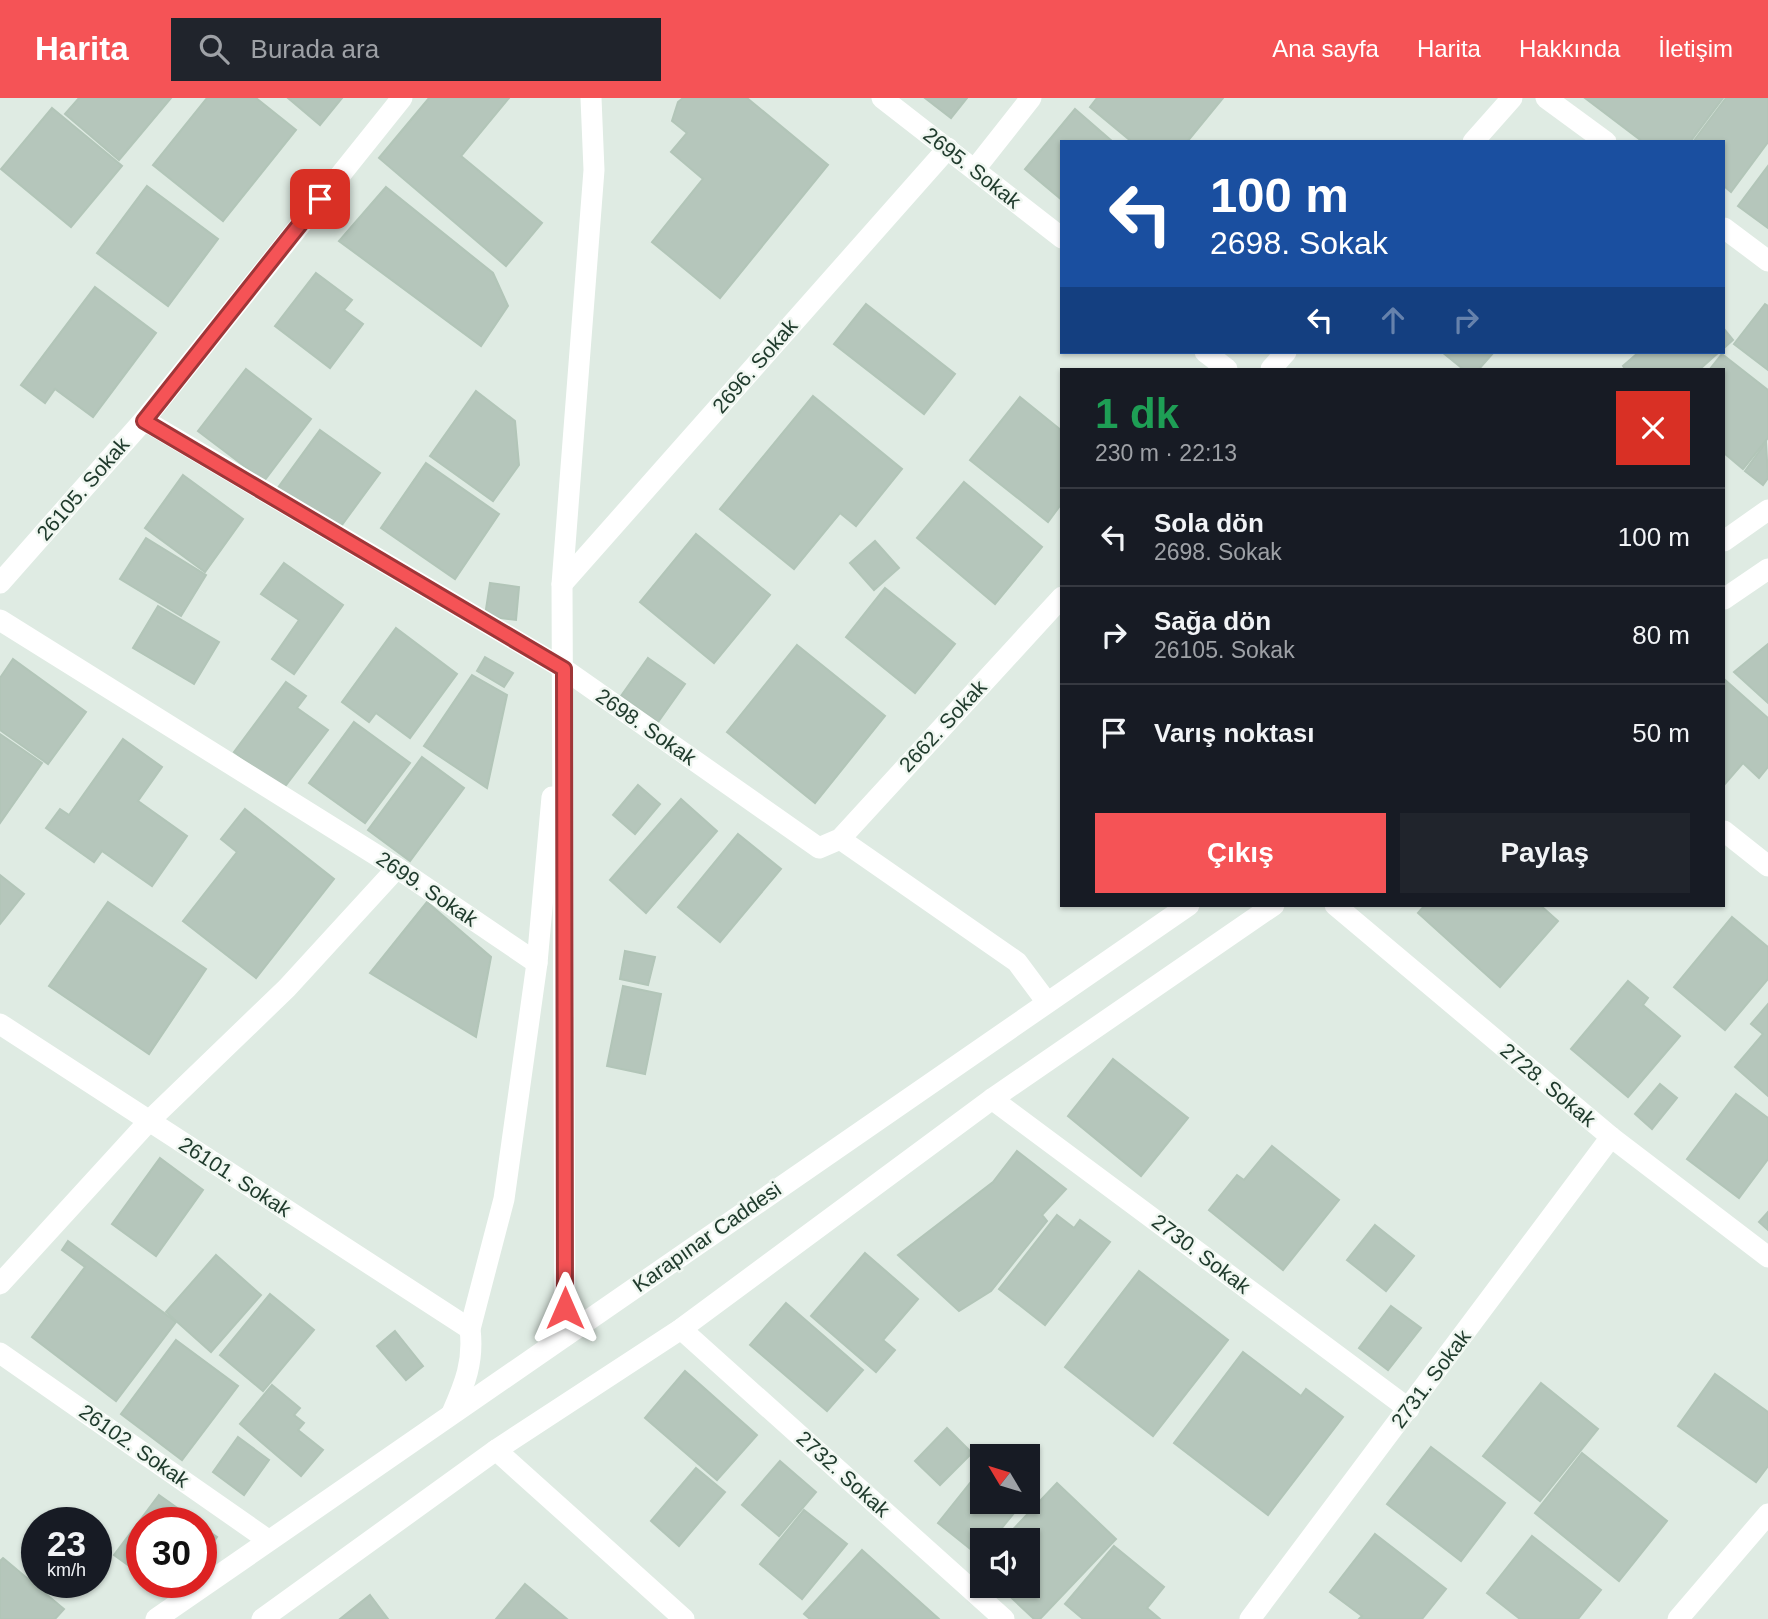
<!DOCTYPE html>
<html lang="tr">
<meta charset="utf-8">
<style>
body{margin:0;font-family:Arial,sans-serif;background:#20242c;color:#f1f3f6;height:100vh;display:flex;flex-direction:column;font-size:26px;white-space:nowrap}
*{box-sizing:border-box;margin:0}
p{font-size:23px;color:#9ea1a6}
.icon{flex:none;width:38px;height:38px;fill:none;stroke:currentColor;stroke-width:2;stroke-linecap:round;stroke-linejoin:round}
.map{position:relative;flex:1;overflow:hidden}
.panel{position:absolute;left:1060px;top:270px;width:665px;height:539px;display:flex;flex-direction:column;background:#171b24;border-radius:0px;box-shadow:0 2px 5px #0004}
.panel>*{flex:none}
.hud{position:absolute;left:1060px;top:42px;width:665px;height:214px;border-radius:0px;box-shadow:0 2px 5px #0004;background:#1a4fa0;color:#fff;overflow:hidden}
.needle{width:46px;rotate:308deg}
.fabs{position:absolute;left:970px;top:1346px;display:grid;gap:14px}
.fabs a{display:grid;place-items:center;width:70px;height:70px;border-radius:0px;background:#171b24;box-shadow:0 2px 5px #0004;font-size:35px}
.speed{position:absolute;left:21px;top:1409px;display:flex;gap:14px;font-size:35px;font-weight:700;text-align:center}
.speed>*{display:grid;place-content:center;width:91px;height:91px;border-radius:50%;background:#171b24;box-shadow:0 2px 5px #0004;line-height:1}
.speed small{font-size:18px;font-weight:400}
.speed .limit{border:10px solid #d22;background:#fff;color:#111}
.pin{position:absolute;display:grid;place-items:center;width:60px;height:60px;color:#fff;margin:-30px;border-radius:14px;box-shadow:0 4px 10px #0006}
.me{position:absolute;width:77px;margin:-38px;rotate:0deg;stroke-linejoin:round;filter:drop-shadow(0 0 5px #0008)}
.turn{display:flex;align-items:center;gap:24px;height:147px;padding:0 35px;font-size:32px}
.turn .icon{width:91px;height:91px;stroke-width:2.5}
.turn b{display:block;font-size:49px;line-height:60px}
.lanes{display:flex;align-items:center;height:66px;padding:0 35px;background:#0003;justify-content:center;gap:35px;direction:ltr}
.lanes .off{opacity:.35}
.round{display:grid;place-items:center;flex:none;width:74px;height:74px;border-radius:0px;background:#20242c}
.headline{display:flex;align-items:center;justify-content:space-between;height:119px;padding:0 35px}
h1{font-size:42px;font-weight:700;line-height:52px;color:#1e9e55}
.button{display:flex;gap:14px;margin-top:auto;padding:14px 35px}
.button a{flex:1;height:80px;border-radius:0px;background:#f55356;color:#fff;font-size:28px;font-weight:700;line-height:80px;text-align:center}
.button a+a{background:#20242c;color:#f1f3f6}
ul{padding:0;list-style:none}
li{display:flex;align-items:center;gap:21px;height:98px;padding:0 35px;border-top:2px solid #363941}
li div{flex:1}
li b{display:block;font-size:26px}
li em{font-style:normal}
header{display:flex;align-items:center;gap:42px;box-sizing:border-box;height:98px;padding:0 35px;background:#f55356;color:#fff}
header strong{font-size:33px}
nav{display:flex;gap:38px;margin-inline-start:auto;font-size:24px}
.search{width:490px;height:63px;background:#20242c;display:flex;align-items:center;gap:18px;box-sizing:border-box;padding:0 24px;border-radius:0px;color:#9ea1a6;font-size:26px}
.map>svg:first-child{display:block}
.building{fill:#b5c6bb;stroke:#b2c5b8;stroke-width:2}
.lines{fill:none;stroke-linecap:round;stroke-linejoin:round}
.street{stroke:#fff;stroke-width:21}
.secondary{stroke:#fff;stroke-width:21}
.route-casing{stroke:#9f3638;stroke-width:18}
.route{stroke:#f55356;stroke-width:12}
.labels{text-anchor:middle;stroke-width:5;stroke-linejoin:round;paint-order:stroke}
.street-label{font-size:21px;fill:#203b2d;stroke:#f0f7f1}
</style>
<header>
<strong>Harita</strong>
<div class="search"><svg class="icon" aria-label="search" viewBox="0 0 24 24"><circle cx="10" cy="10" r="6"/><path d="M15 15l6 6"/></svg>Burada ara</div>
<nav><a>Ana sayfa</a><a>Harita</a><a>Hakkında</a><a>İletişim</a></nav>
</header>
<div class="map">
<svg width="1768" height="1521" viewBox="0 0 1768 1521">
<rect width="100%" height="100%" fill="#dfebe3"/>
<!-- building -->
<g class="building">
<polygon points="79,0 171,0 119,62 65,16"/>
<polygon points="207,0 256,0 296,32 223,123 153,67"/>
<polygon points="288,0 342,0 320,27"/>
<polygon points="429,0 509,0 461,58 542,125 506,168 379,60"/>
<polygon points="683,0 747,0 828,67 720,200 652,144 703,81 671,54 687,35 672,23 678,4"/>
<polygon points="925,0 967,0 951,20"/>
<polygon points="1097,0 1223,0 1187,44 1132,44 1090,9"/>
<polygon points="1585,0 1723,0 1690,44 1643,44"/>
<polygon points="1726,0 1768,0 1768,44 1731,94 1724,88 1724,44 1693,44"/>
<polygon points="52,10 122,68 71,129 1,71"/>
<polygon points="1075,11 1113,44 1062,44 1062,102 1025,71"/>
<polygon points="1768,68 1768,130 1738,108"/>
<polygon points="147,88 218,141 168,208 97,155"/>
<polygon points="386,89 493,175 508,208 481,248 339,143"/>
<polygon points="316,175 352,202 344,212 363,226 330,270 275,228"/>
<polygon points="95,189 156,235 93,319 55,291 45,305 21,287"/>
<polygon points="866,206 955,276 924,316 834,246"/>
<polygon points="1765,206 1768,208 1768,272 1734,246"/>
<polygon points="1724,231 1733,242 1724,250"/>
<polygon points="1442,254 1494,254 1479,271 1463,271"/>
<polygon points="1639,254 1719,254 1700,271 1625,271 1623,268"/>
<polygon points="1722,256 1768,292 1768,340 1743,371 1724,355 1724,271 1710,271"/>
<polygon points="246,271 311,321 264,383 198,333"/>
<polygon points="476,293 515,323 519,367 493,403 430,358"/>
<polygon points="813,298 902,371 856,428 840,415 794,471 720,411"/>
<polygon points="1020,299 1062,333 1062,405 1048,424 970,362"/>
<polygon points="320,332 380,375 336,435 277,391"/>
<polygon points="1766,344 1768,380 1763,387 1745,373"/>
<polygon points="426,365 499,416 455,481 381,430"/>
<polygon points="183,377 243,421 205,474 145,430"/>
<polygon points="964,384 1042,449 995,506 917,440"/>
<polygon points="696,436 770,497 714,565 640,504"/>
<polygon points="146,440 206,477 181,518 120,481"/>
<polygon points="875,443 899,470 874,492 850,465"/>
<polygon points="284,465 343,507 294,576 272,561 299,522 261,496"/>
<polygon points="490,485 519,489 516,522 485,518"/>
<polygon points="885,490 955,546 915,595 846,539"/>
<polygon points="158,508 219,544 194,586 133,550"/>
<polygon points="396,530 457,576 410,640 376,615 369,624 342,604"/>
<polygon points="1768,546 1768,605 1734,574"/>
<polygon points="797,547 885,618 815,705 727,634"/>
<polygon points="485,559 513,575 504,589 477,573"/>
<polygon points="648,560 685,586 658,624 621,598"/>
<polygon points="13,561 86,614 48,666 0,632 0,580"/>
<polygon points="472,577 507,597 487,690 424,648"/>
<polygon points="1724,581 1768,620 1768,669 1759,680 1743,665 1724,687"/>
<polygon points="286,584 306,598 297,610 328,632 283,691 234,654"/>
<polygon points="354,624 410,665 365,725 309,685"/>
<polygon points="0,636 42,665 0,725"/>
<polygon points="123,641 162,669 138,703 187,738 152,788 102,753 94,764 46,730 60,711 69,717"/>
<polygon points="422,659 464,690 410,763 368,732"/>
<polygon points="638,687 660,706 635,736 613,717"/>
<polygon points="681,701 717,733 646,815 610,782"/>
<polygon points="245,711 334,781 256,880 183,823 237,754 221,741"/>
<polygon points="738,736 781,771 720,844 678,809"/>
<polygon points="0,777 24,796 0,826"/>
<polygon points="108,804 206,871 149,956 49,888"/>
<polygon points="427,804 491,859 476,939 370,875"/>
<polygon points="1425,807 1540,807 1558,823 1500,889 1418,815"/>
<polygon points="1732,819 1768,849 1768,881 1725,932 1674,889"/>
<polygon points="625,853 655,859 648,887 620,881"/>
<polygon points="1628,883 1648,900 1643,907 1680,938 1628,999 1571,951"/>
<polygon points="623,888 661,896 645,976 607,968"/>
<polygon points="1768,906 1768,998 1735,969 1763,936 1751,926"/>
<polygon points="1113,961 1188,1020 1141,1078 1068,1018"/>
<polygon points="1660,986 1677,1000 1652,1031 1635,1016"/>
<polygon points="1736,996 1768,1020 1768,1061 1739,1100 1687,1061"/>
<polygon points="1272,1048 1339,1102 1283,1172 1209,1112 1237,1077 1244,1082"/>
<polygon points="1017,1053 1066,1091 1042,1117 1047,1123 991,1193 959,1213 898,1157 993,1084"/>
<polygon points="160,1060 203,1092 156,1158 112,1126"/>
<polygon points="1768,1114 1768,1132 1759,1124"/>
<polygon points="1057,1117 1074,1130 1080,1122 1110,1144 1045,1227 999,1191"/>
<polygon points="1375,1127 1414,1158 1386,1193 1347,1162"/>
<polygon points="68,1143 176,1224 116,1303 32,1239 85,1169 62,1152"/>
<polygon points="865,1155 918,1201 883,1242 895,1252 876,1274 811,1218"/>
<polygon points="216,1157 261,1197 211,1254 166,1214"/>
<polygon points="1139,1173 1228,1242 1153,1338 1065,1269"/>
<polygon points="270,1196 314,1232 263,1293 220,1257"/>
<polygon points="786,1205 863,1272 827,1313 750,1247"/>
<polygon points="1391,1208 1421,1230 1388,1272 1359,1250"/>
<polygon points="395,1233 423,1268 406,1282 377,1248"/>
<polygon points="176,1242 238,1288 182,1362 121,1316"/>
<polygon points="1243,1254 1301,1298 1306,1291 1343,1319 1268,1417 1174,1345"/>
<polygon points="685,1273 757,1337 717,1382 645,1320"/>
<polygon points="1715,1276 1768,1314 1768,1368 1756,1384 1678,1328"/>
<polygon points="1541,1285 1598,1331 1540,1403 1483,1358"/>
<polygon points="272,1287 300,1310 294,1317 304,1325 298,1332 323,1352 301,1378 240,1326"/>
<polygon points="947,1330 972,1355 940,1387 915,1363"/>
<polygon points="238,1339 269,1362 244,1397 213,1374"/>
<polygon points="1431,1349 1505,1405 1461,1463 1387,1406"/>
<polygon points="1582,1355 1667,1423 1619,1483 1535,1415"/>
<polygon points="780,1363 816,1394 779,1438 742,1407"/>
<polygon points="696,1370 725,1394 679,1448 651,1423"/>
<polygon points="982,1370 982,1404 1023,1404 992,1442 982,1442 979,1458 938,1425"/>
<polygon points="1057,1385 1116,1441 1040,1521 1034,1521 999,1488 1027,1488 1027,1442 1003,1442"/>
<polygon points="159,1397 197,1424 142,1424 142,1477 114,1457"/>
<polygon points="804,1412 847,1446 802,1501 760,1466"/>
<polygon points="201,1428 217,1439 201,1461"/>
<polygon points="1375,1436 1446,1491 1422,1521 1359,1521 1362,1518 1330,1494"/>
<polygon points="1532,1438 1601,1492 1578,1521 1520,1521 1487,1495"/>
<polygon points="1114,1448 1164,1489 1147,1510 1160,1521 1083,1521 1065,1506"/>
<polygon points="862,1452 939,1521 810,1521 804,1516"/>
<polygon points="3,1460 64,1511 55,1521 0,1521 0,1463"/>
<polygon points="150,1484 184,1484 172,1500"/>
<polygon points="525,1486 567,1521 496,1521"/>
<polygon points="370,1497 388,1521 340,1521"/>
</g>
<g class="lines">
<!-- street -->
<g class="street">
<polyline points="882,0 1062,140"/>
<polyline points="1546,0 1606,44"/>
<polyline points="1473,44 1512,0"/>
<polyline points="975,71 1031,0"/>
<polyline points="1724,130 1768,163"/>
<polyline points="1205,254 1227,271"/>
<polyline points="1271,271 1286,254"/>
<polyline points="144,322 564,571 819,750 840,741 1062,499"/>
<polyline points="0,485 144,322 402,0"/>
<polyline points="562,486 948,50"/>
<polyline points="0,522 397,770 537,865"/>
<polyline points="1724,733 1768,768"/>
<polyline points="840,741 1017,864 1046,903"/>
<polyline points="1335,807 1611,1039 1768,1159"/>
<polyline points="0,926 470,1231"/>
<polyline points="992,1001 1409,1311"/>
<polyline points="0,1186 149,1023 287,890 397,770"/>
<polyline points="681,1231 1004,1521"/>
<polyline points="565,1238 562,486 594,72 591,0"/>
<polyline points="0,1255 268,1442"/>
<path d="M452 1315C465 1286 474 1263 470 1231L504 1101 537 865 552 699"/>
<polyline points="1250,1521 1611,1039"/>
</g>
<!-- secondary -->
<g class="secondary">
<polyline points="1724,443 1768,412"/>
<polyline points="1724,501 1768,471"/>
<polyline points="496,1352 684,1521"/>
<polyline points="156,1521 1189,807"/>
<polyline points="262,1521 496,1352 681,1231 992,1001 1274,807"/>
<polyline points="1678,1521 1768,1416"/>
</g>
</g>
<g class="lines">
<!-- route casing -->
<g class="route-casing">
<polyline id="route" points="320,101 144,323 564,571 565,1210"/>
</g>
<!-- route -->
<use href="#route" class="route"/>
</g>
<g class="labels">
<!-- street labels -->
<g class="street-label">
<text transform="translate(972 70) rotate(38)" y="7">2695. Sokak</text>
<text transform="translate(755 268) rotate(-49)" y="7">2696. Sokak</text>
<text transform="translate(83 391) rotate(-49)" y="7">26105. Sokak</text>
<text transform="translate(943 628) rotate(-47)" y="7">2662. Sokak</text>
<text transform="translate(646 629) rotate(35)" y="7">2698. Sokak</text>
<text transform="translate(427 791) rotate(34)" y="7">2699. Sokak</text>
<text transform="translate(1548 987) rotate(40)" y="7">2728. Sokak</text>
<text transform="translate(235 1079) rotate(33)" y="7">26101. Sokak</text>
<text transform="translate(707 1139) rotate(-35)" y="7">Karapınar Caddesi</text>
<text transform="translate(1201 1156) rotate(37)" y="7">2730. Sokak</text>
<text transform="translate(1431 1281) rotate(-53)" y="7">2731. Sokak</text>
<text transform="translate(134 1348) rotate(35)" y="7">26102. Sokak</text>
<text transform="translate(843 1376) rotate(42)" y="7">2732. Sokak</text>
</g>
</g>
</svg>
<div class="fabs">
<a><svg class="needle" viewBox="-14 -14 28 28"><path d="M0-13l5 13h-10z" fill="#e53935"/><path d="M0 13l5-13h-10z" fill="#9ea1a6"/></svg></a>
<a><svg class="icon" aria-label="sound" viewBox="0 0 24 24"><path d="M4 9h4l5-4v14l-5-4H4zM17 9q2 3 0 6"/></svg></a>
</div>
<div class="speed"><div>23<small>km/h</small></div><div class="limit">30</div></div>
<div class="pin" style="left:320px;top:101px;background:#d93025"><svg class="icon" aria-label="arrive" viewBox="0 0 24 24"><path d="M6 21V4h12l-3 4 3 4H6"/></svg></div>
<svg class="me" style="left:565px;top:1210px" viewBox="-20 -20 40 40"><path d="M0-17L14 15 0 8-14 15z" fill="#f55356" stroke="#fff" stroke-width="4"/></svg>
<div class="hud">
<div class="turn"><svg class="icon" aria-label="left" viewBox="0 0 24 24"><path d="M17 20v-9H6M10 6l-5 5 5 5"/></svg><div><b>100 m</b>2698. Sokak</div></div>
<div class="lanes"><svg class="icon" aria-label="left" viewBox="0 0 24 24"><path d="M17 20v-9H6M10 6l-5 5 5 5"/></svg><svg class="icon off" aria-label="ahead" viewBox="0 0 24 24"><path d="M12 20V5M6 11l6-6 6 6"/></svg><svg class="icon off" aria-label="right" viewBox="0 0 24 24"><path d="M7 20v-9h11M14 6l5 5-5 5"/></svg></div>
</div>
<section class="panel">
<div class="headline"><div><h1>1 dk</h1><p>230 m · 22:13</p></div><a class="round" style="background:#d93025;color:#fff"><svg class="icon" aria-label="close" viewBox="0 0 24 24"><path d="M6 6l12 12M18 6L6 18"/></svg></a></div>
<ul>
<li><svg class="icon" aria-label="left" viewBox="0 0 24 24"><path d="M17 20v-9H6M10 6l-5 5 5 5"/></svg><div><b>Sola dön</b><p>2698. Sokak</p></div><em>100 m</em></li>
<li><svg class="icon" aria-label="right" viewBox="0 0 24 24"><path d="M7 20v-9h11M14 6l5 5-5 5"/></svg><div><b>Sağa dön</b><p>26105. Sokak</p></div><em>80 m</em></li>
<li><svg class="icon" aria-label="arrive" viewBox="0 0 24 24"><path d="M6 21V4h12l-3 4 3 4H6"/></svg><div><b>Varış noktası</b></div><em>50 m</em></li>
</ul>
<div class="button"><a>Çıkış</a><a>Paylaş</a></div>
</section>
</div>
